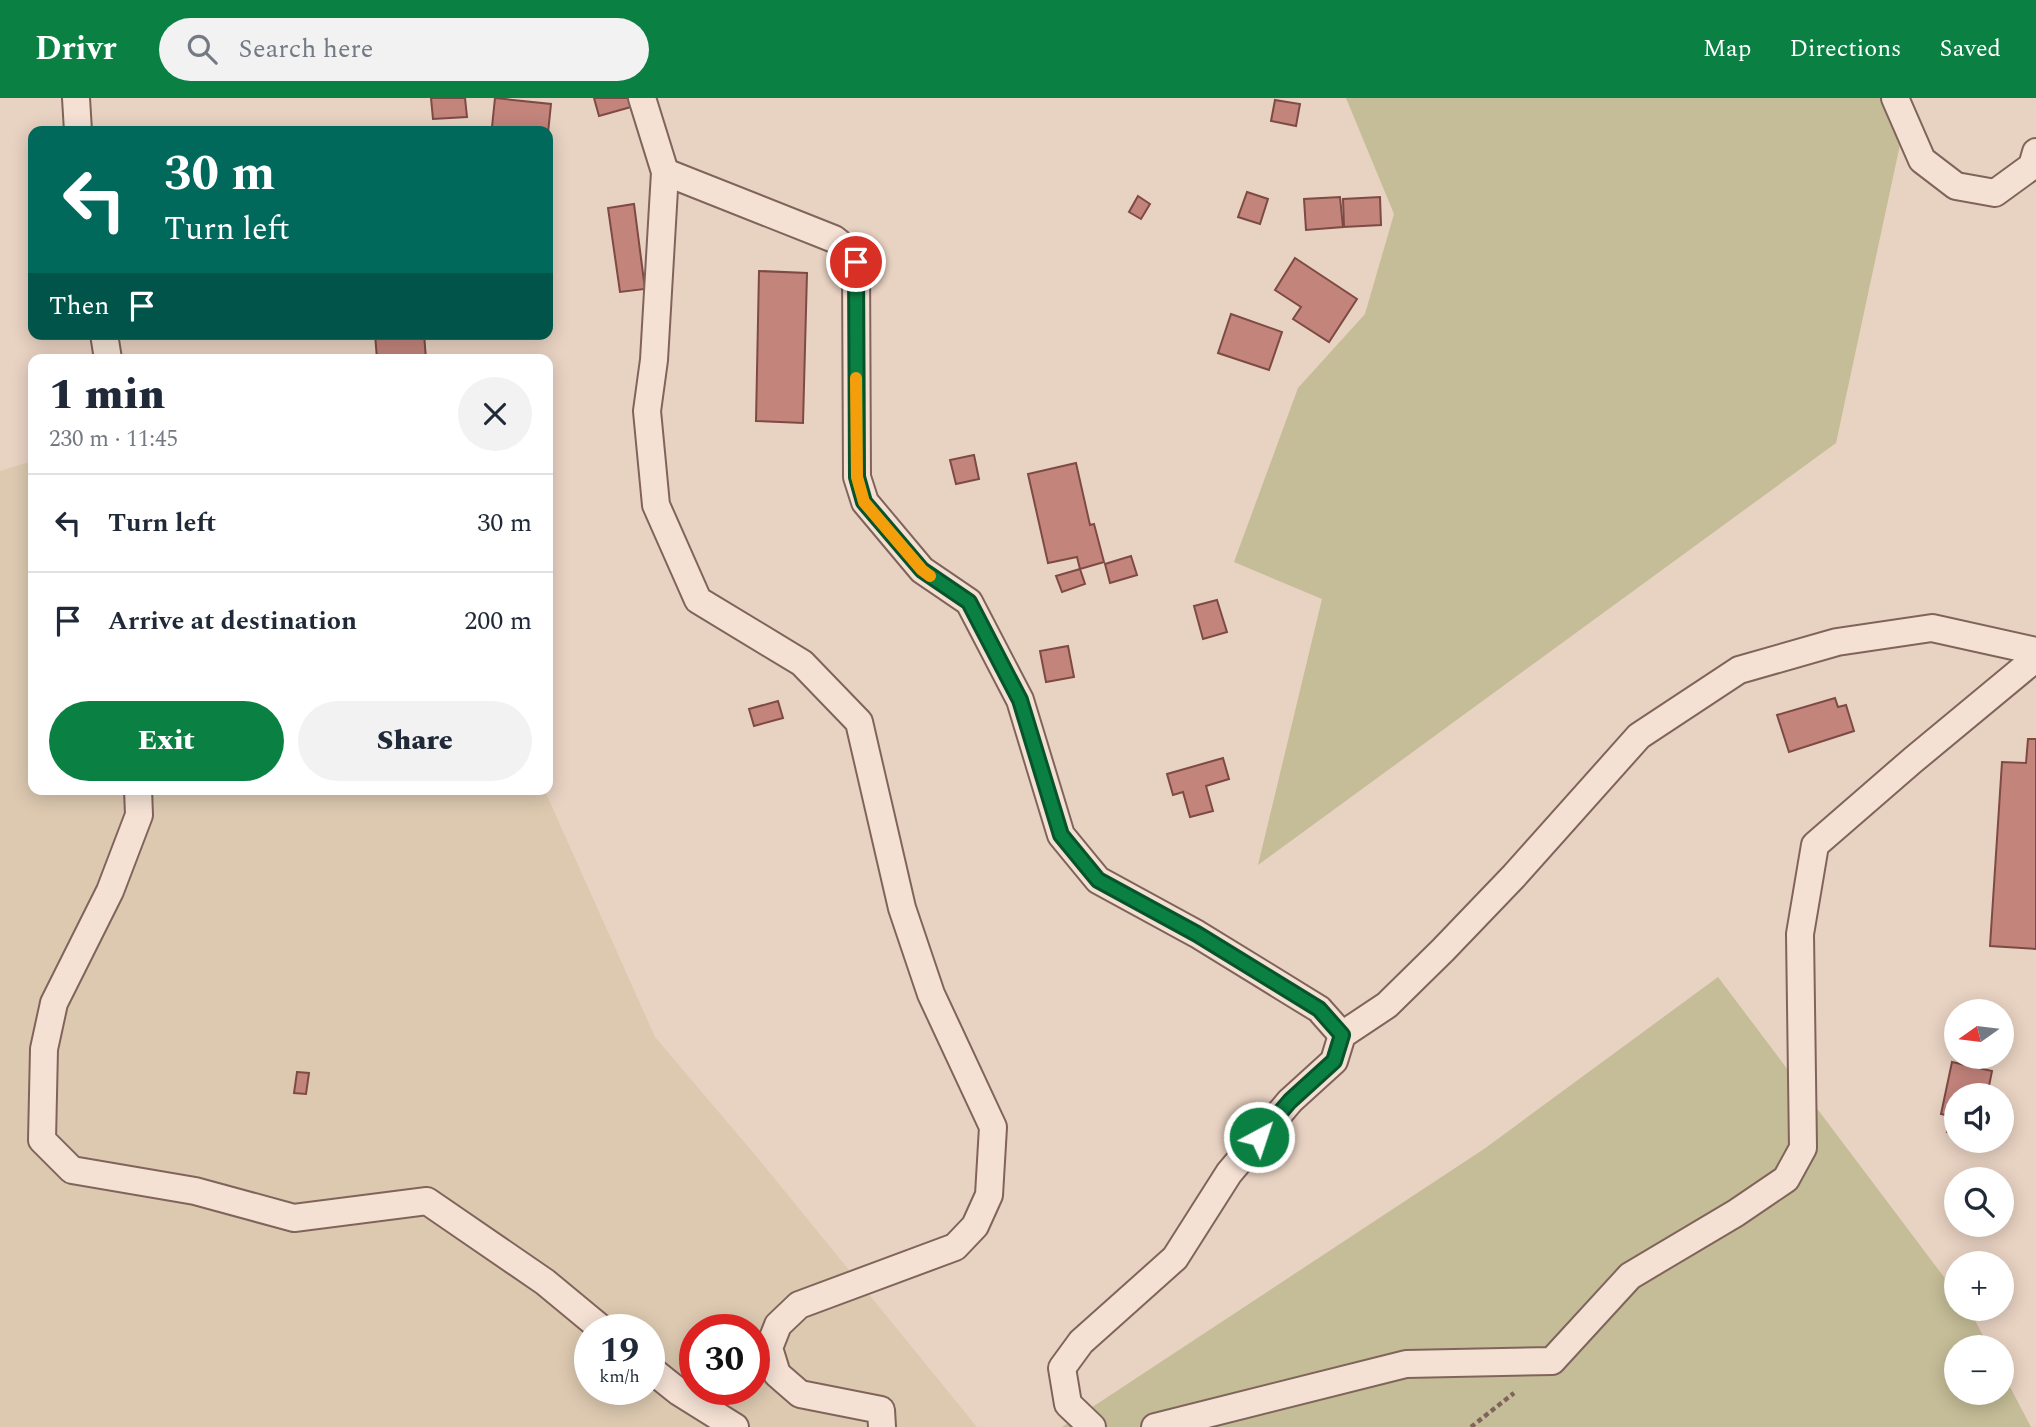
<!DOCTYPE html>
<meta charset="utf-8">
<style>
body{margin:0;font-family:Spectral,serif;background:#f2f2f3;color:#1f2937;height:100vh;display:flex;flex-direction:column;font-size:26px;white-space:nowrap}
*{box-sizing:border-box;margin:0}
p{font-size:23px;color:#747a83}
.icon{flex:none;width:38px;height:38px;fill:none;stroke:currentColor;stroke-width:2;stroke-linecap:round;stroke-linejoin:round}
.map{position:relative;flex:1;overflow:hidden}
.details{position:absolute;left:28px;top:256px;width:525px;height:441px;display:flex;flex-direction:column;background:#fff;border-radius:14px;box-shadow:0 4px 18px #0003}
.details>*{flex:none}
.guide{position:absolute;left:28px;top:28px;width:525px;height:214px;border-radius:14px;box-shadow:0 4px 18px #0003;background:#00695c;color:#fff;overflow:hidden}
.needle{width:46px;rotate:256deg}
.buttons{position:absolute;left:1944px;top:901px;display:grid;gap:14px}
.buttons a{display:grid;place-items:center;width:70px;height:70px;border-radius:50%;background:#fff;box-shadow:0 4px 18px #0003;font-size:35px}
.speed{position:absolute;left:574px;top:1216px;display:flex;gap:14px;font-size:35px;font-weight:700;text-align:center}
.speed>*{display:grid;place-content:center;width:91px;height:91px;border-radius:50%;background:#fff;box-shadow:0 4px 18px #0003;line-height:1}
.speed small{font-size:18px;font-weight:400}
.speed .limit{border:10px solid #d22;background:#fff;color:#111}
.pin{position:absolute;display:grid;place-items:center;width:60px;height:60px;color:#fff;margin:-30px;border:4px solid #fff;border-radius:50%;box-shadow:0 2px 7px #0007}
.me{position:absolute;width:77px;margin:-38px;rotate:40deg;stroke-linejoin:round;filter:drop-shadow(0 0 5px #0008)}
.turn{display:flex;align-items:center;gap:24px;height:147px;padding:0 21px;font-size:32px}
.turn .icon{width:91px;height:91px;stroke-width:2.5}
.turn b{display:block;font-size:49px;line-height:60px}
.then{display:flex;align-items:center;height:66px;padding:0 21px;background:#0003;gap:14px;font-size:26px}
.round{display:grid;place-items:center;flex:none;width:74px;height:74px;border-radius:37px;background:#f2f2f3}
.headline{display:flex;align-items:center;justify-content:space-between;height:119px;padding:0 21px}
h1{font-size:42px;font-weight:800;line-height:52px}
.action{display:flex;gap:14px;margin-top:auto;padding:14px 21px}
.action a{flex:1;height:80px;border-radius:42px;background:#0b8043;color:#fff;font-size:28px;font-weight:800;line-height:80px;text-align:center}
.action a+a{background:#f2f2f3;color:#1f2937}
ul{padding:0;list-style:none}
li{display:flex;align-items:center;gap:21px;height:98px;padding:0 21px;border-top:2px solid #e0e1e3}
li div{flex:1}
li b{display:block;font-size:26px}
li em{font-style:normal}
header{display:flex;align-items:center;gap:42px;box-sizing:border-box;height:98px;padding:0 35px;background:#0b8043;color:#fff}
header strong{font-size:33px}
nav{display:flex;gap:38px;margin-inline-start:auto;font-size:24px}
.search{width:490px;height:63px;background:#f2f2f3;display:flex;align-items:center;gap:18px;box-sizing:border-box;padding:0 24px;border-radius:38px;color:#747a83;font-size:26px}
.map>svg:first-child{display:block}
.farmland{fill:#ddc9b0;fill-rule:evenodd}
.green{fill:#c5bd97}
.building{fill:#c3847c;stroke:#7d4a44;stroke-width:2}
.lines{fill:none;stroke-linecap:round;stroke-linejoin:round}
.minor-casing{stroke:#80645b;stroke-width:30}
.path{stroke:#80645b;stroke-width:4.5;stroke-dasharray:5 3.5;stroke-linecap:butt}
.minor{stroke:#f4e1d4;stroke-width:26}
.route-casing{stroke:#07532c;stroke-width:18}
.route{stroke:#0b8043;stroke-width:12}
.slow{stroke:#f59e0b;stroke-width:12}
</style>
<header>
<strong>Drivr</strong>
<div class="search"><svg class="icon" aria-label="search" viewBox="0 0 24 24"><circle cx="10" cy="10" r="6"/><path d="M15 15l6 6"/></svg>Search here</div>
<nav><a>Map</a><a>Directions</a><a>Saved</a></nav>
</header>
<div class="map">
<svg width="2036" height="1329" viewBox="0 0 2036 1329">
<rect width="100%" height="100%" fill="#e8d2c2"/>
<!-- farmland -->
<path class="farmland" d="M33 363V691H544L655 939 756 1058 977 1329H0V373ZM590 1232H649V1292H590ZM695 1232H754V1292H695Z"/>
<!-- green -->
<g class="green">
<polygon points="1346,0 1910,0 1836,345 1258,767 1322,501 1234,464 1298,290 1365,216 1394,116"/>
<polygon points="1718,879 1956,1195 1956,1211 1969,1211 1970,1213 1989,1249 1956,1250 1956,1295 2002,1295 2002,1274 2031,1329 1062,1329 1484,1051"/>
</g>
<!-- building -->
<g class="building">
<polygon points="431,0 465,0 467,19 433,21"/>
<polygon points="495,0 551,6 548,35 492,29"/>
<polygon points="594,0 629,0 631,9 599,18"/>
<polygon points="1275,2 1300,6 1296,28 1271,23"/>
<polygon points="1247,94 1268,101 1260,126 1238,119"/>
<polygon points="1138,98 1150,106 1141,121 1129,114"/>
<polygon points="1340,99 1343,129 1306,132 1304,101"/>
<polygon points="1380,99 1381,127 1344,129 1343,101"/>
<polygon points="634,106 645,191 620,194 608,110"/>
<polygon points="1295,160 1357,201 1329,244 1293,221 1301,209 1275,192"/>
<polygon points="759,173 807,175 803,325 756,323"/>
<polygon points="1231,216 1282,234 1269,272 1218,255"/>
<polygon points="375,236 424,236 426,261 377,261"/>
<polygon points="974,357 979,381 956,386 950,362"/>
<polygon points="1076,365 1090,427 1094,426 1104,464 1080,471 1077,459 1048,465 1028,376"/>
<polygon points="1131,458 1137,477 1110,485 1105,466"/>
<polygon points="1080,471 1085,486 1062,494 1056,478"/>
<polygon points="1217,502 1227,534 1203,541 1194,508"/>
<polygon points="1068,548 1074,579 1046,584 1040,553"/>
<polygon points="1835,600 1838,609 1846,607 1854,633 1789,654 1777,617"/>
<polygon points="778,603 783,620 754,628 749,611"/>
<polygon points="2028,641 2036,641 2036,851 1990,848 2002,664 2026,665"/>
<polygon points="1223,660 1229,681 1206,688 1213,713 1190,719 1183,694 1173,697 1167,676"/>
<polygon points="1952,964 1992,973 1987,998 1956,998 1956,1036 1947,1034 1950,1018 1941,1016"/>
<polygon points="297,974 309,975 306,996 294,995"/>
</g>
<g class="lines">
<!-- minor casing -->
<g class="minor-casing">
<g id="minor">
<polyline points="76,0 78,33"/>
<polyline points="642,0 665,74 654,262 647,313 656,407 698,502 802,565 859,624 902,810 931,896 993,1029 989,1097 975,1128 955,1149 799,1207 778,1227 769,1250 777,1276 800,1296 881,1312 882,1329"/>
<polyline points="1895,0 1922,62 1956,88 1995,95 2032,68 2036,54"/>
<polyline points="665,74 834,141 848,152 856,164 857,379 865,404 922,472 969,504 1020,602 1061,737 1098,782 1197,836 1319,911 1342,937"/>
<polyline points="104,236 108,261"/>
<polyline points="138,691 139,717 110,793 54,905 44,951 42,1042 72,1072 195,1093 294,1120 427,1103 545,1184 603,1232"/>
<polyline points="649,1270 679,1294 735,1329"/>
<polyline points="1092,1329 1068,1306 1062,1270 1081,1244 1175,1160 1229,1075 1290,1003 1334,963 1342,937 1387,907 1443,852 1514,778 1639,638 1739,572 1837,544 1932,530 2036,553"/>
<polyline points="1155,1329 1406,1266 1552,1263 1630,1178 1736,1115 1786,1081 1803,1050 1800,836 1815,747 1913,662 2036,560"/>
</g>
</g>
<!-- path -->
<polyline class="path" points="1471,1329 1514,1295"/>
<!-- minor -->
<use href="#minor" class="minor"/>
</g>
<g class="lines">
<!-- route casing -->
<g class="route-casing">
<polyline id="route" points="856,164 857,379 864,404 922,472 969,504 1020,602 1061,737 1098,782 1197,836 1319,911 1342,937 1334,963 1290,1003 1259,1039"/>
</g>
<!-- route -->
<use href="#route" class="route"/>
<!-- slow -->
<polyline class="slow" points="856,280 857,379 864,404 922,472 930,478"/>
</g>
</svg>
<div class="buttons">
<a><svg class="needle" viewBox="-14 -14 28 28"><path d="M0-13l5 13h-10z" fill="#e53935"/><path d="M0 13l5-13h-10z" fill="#747a83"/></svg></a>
<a><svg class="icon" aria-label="sound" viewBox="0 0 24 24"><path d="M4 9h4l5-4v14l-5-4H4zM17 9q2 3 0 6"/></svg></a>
<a><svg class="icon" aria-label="search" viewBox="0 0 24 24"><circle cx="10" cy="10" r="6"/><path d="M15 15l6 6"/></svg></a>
<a>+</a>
<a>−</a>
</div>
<div class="speed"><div>19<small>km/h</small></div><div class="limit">30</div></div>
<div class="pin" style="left:856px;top:164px;background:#d93025"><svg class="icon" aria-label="arrive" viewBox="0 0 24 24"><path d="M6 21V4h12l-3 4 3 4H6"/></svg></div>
<svg class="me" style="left:1259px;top:1039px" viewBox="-20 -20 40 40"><circle r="17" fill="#0b8043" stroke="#fff" stroke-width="3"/><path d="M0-11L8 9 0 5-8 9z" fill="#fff"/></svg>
<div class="guide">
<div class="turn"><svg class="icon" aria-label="left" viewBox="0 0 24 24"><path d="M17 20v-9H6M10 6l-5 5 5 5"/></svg><div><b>30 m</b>Turn left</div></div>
<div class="then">Then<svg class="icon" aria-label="arrive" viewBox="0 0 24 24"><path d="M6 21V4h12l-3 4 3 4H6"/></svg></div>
</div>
<section class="details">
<div class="headline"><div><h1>1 min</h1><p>230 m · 11:45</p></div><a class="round"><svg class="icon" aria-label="close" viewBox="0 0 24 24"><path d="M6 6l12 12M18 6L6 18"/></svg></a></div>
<ul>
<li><svg class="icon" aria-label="left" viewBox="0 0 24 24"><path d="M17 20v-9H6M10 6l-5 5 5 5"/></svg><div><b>Turn left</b></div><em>30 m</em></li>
<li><svg class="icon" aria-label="arrive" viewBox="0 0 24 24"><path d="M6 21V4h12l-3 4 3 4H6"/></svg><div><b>Arrive at destination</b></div><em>200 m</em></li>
</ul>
<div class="action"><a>Exit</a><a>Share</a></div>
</section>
</div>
